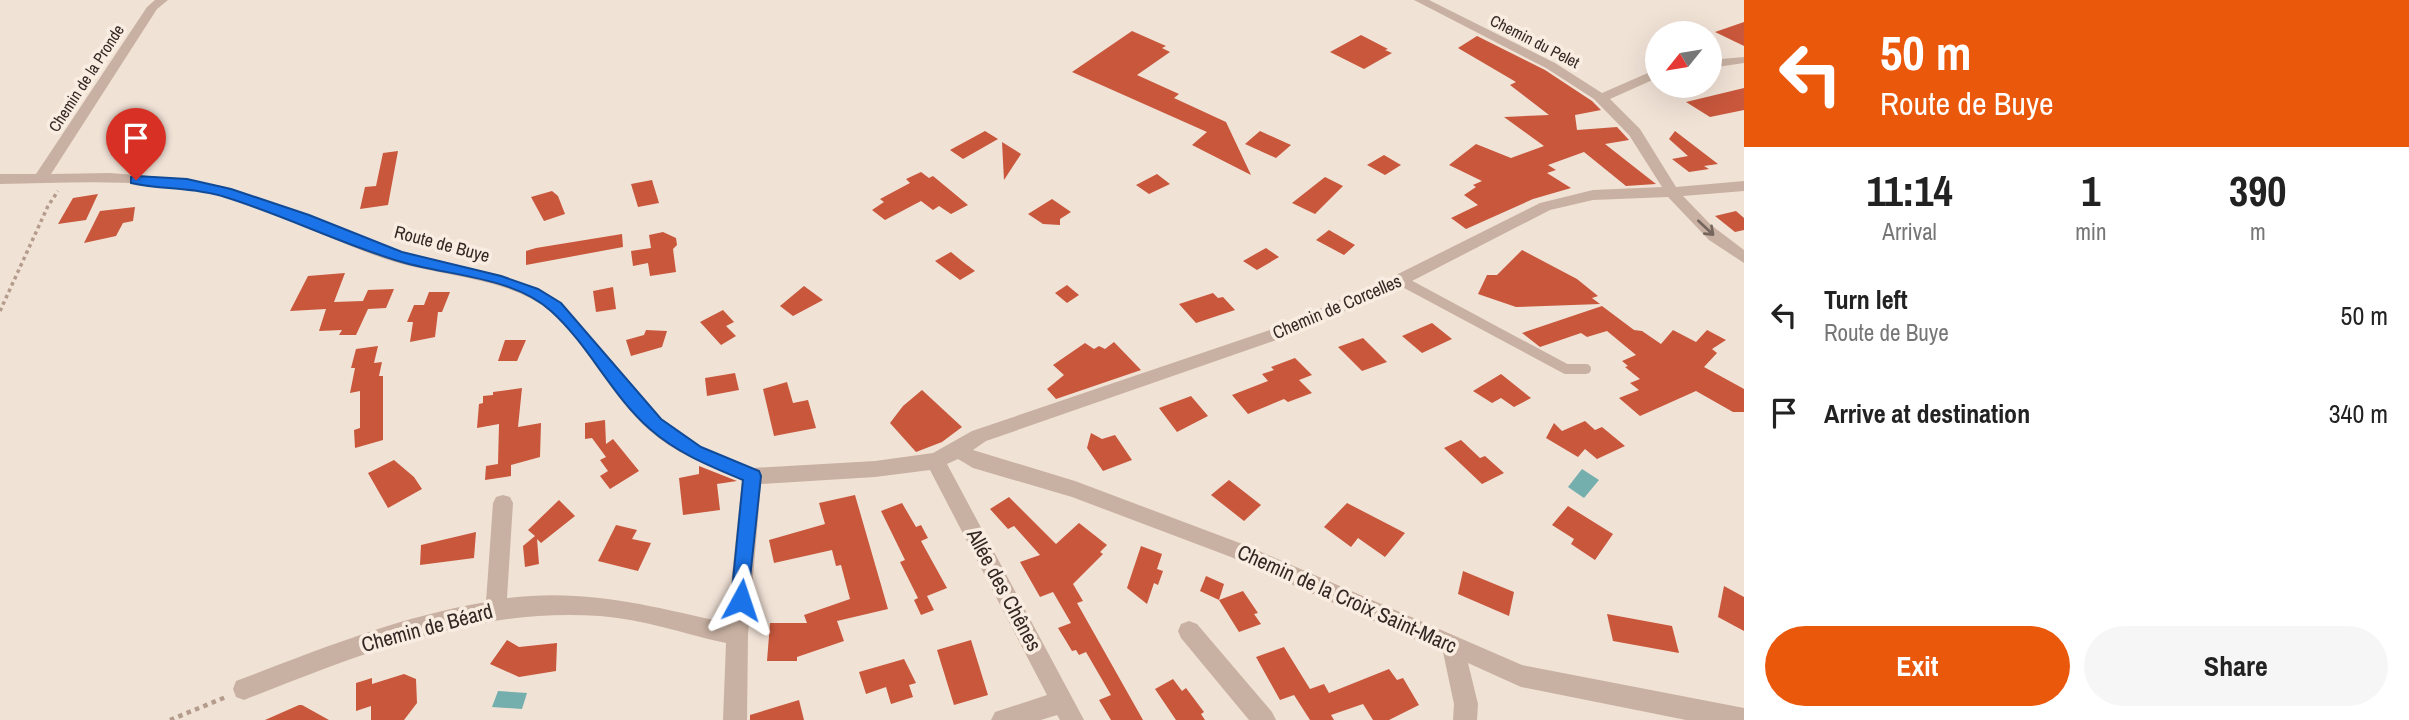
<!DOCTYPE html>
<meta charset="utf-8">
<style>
body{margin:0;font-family:"Archivo Narrow",sans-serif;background:#f6f6f6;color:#222;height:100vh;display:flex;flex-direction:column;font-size:26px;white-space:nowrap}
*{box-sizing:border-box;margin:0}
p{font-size:23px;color:#767676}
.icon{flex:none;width:38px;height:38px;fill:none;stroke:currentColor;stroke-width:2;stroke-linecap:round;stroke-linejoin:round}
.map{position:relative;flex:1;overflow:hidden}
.details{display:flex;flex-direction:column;background:#fff;width:665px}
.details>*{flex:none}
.guide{background:#ea580c;color:#fff;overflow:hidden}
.needle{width:46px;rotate:240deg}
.tools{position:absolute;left:1645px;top:21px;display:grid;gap:14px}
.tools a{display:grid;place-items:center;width:77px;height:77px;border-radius:50%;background:#fff;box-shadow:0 7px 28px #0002;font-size:35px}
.pin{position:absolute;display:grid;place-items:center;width:60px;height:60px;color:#fff;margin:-72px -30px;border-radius:50% 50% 50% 0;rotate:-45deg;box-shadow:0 0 7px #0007}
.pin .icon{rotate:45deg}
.me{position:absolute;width:77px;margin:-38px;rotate:5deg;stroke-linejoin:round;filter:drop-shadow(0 0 5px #0008)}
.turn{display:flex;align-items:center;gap:24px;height:147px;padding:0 21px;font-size:32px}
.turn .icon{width:91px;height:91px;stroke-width:2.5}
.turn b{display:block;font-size:49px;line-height:60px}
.eta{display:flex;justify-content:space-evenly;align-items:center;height:119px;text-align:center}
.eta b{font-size:42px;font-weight:700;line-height:49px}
.primary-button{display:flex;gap:14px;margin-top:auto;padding:14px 21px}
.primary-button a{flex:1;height:80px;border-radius:42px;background:#ea580c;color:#fff;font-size:28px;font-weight:700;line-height:80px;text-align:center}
.primary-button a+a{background:#f6f6f6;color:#222}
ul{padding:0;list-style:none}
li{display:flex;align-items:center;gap:21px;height:98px;padding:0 21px}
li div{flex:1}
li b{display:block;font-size:26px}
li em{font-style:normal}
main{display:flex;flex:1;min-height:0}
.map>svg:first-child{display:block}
.water{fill:#74aead}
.building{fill:#c8573c}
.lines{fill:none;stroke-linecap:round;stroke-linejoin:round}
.path-far1{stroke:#b49b8c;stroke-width:3.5;stroke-dasharray:3.5 3.5;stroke-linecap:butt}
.path{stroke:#b49b8c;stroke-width:4.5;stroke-dasharray:4.5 4.5;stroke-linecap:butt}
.lane{stroke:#c8b1a2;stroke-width:10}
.street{fill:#c8b1a2;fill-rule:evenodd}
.oneway{stroke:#76665d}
.route{fill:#1a73e8;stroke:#114b97;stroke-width:2}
.labels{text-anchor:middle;stroke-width:7;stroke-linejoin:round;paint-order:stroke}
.far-street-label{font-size:16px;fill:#332824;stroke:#f9ede2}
.street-label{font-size:18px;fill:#332824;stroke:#f9ede2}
.near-street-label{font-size:21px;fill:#332824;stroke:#f9ede2}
</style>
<main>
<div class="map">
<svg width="1744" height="720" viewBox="0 0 1744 720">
<rect width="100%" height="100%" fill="#f1e2d6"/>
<!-- water -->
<g class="water">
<polygon points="1582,469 1599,480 1584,498 1568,487"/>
<polygon points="498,691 527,693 522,709 492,707"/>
</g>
<!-- building -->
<g class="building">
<polygon points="1744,22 1744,46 1715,32"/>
<polygon points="1132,31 1166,46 1162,48 1170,52 1137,75 1179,94 1174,98 1226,122 1251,175 1192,145 1207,132 1072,72"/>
<polygon points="1361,35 1388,49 1385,50 1392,53 1364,69 1330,52"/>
<polygon points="1477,36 1545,70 1592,101 1601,110 1575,115 1577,130 1617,127 1629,140 1605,144 1656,184 1626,186 1584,152 1548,165 1556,170 1547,173 1571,188 1533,199 1466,229 1451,218 1478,205 1464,195 1476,187 1473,185 1482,181 1449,165 1476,144 1511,158 1544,146 1504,117 1549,115 1510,85 1516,82 1458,48"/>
<polygon points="1744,88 1744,110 1710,117 1686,102"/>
<polygon points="985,131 998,139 963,159 950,150"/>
<polygon points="1260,131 1291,145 1276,158 1245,144"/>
<polygon points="1675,131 1718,164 1704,166 1709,169 1689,172 1672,159 1688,156 1669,139"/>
<polygon points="1002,142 1021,154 1004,180"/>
<polygon points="398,151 388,205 360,209 365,187 376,186 383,153"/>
<polygon points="1384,155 1401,165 1385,175 1367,165"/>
<polygon points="921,172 929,178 933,176 968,205 951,214 939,206 933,210 921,201 885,220 872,210 884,202 880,199 910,183 906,179"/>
<polygon points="1157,174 1170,184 1149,194 1136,185"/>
<polygon points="1325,177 1343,186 1315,214 1292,203"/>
<polygon points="652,180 659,203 638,207 631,184"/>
<polygon points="552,191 558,196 565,214 544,221 531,197"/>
<polygon points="98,194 86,220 58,224 73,198"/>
<polygon points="1052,199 1071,212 1060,219 1060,225 1043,224 1028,214"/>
<polygon points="135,207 133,221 123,223 116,236 84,243 100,211"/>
<polygon points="1736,211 1744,218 1744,230 1735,232 1715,216"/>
<polygon points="1329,230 1355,245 1344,255 1316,240"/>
<polygon points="663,232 676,238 677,245 673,249 676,272 650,276 648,263 633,266 631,251 651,248 649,235"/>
<polygon points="622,234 623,247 526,265 526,251 536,248"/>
<polygon points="1266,248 1279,257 1257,270 1243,261"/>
<polygon points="1522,250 1577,279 1598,296 1592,298 1600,304 1516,307 1478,294 1487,275 1497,275"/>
<polygon points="951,252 963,262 975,271 960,280 935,261"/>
<polygon points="345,273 334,302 363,301 368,290 394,289 386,308 368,309 356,335 339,335 342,330 319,331 326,309 290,311 308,276"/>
<polygon points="1067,285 1079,295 1067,303 1055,293"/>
<polygon points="804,286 823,300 793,316 780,306"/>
<polygon points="613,287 616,309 596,312 593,291"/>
<polygon points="429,292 450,292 442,312 438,312 435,337 410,342 413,322 407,322 414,305 424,305"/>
<polygon points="1213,293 1218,298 1223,297 1235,310 1196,323 1179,304"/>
<polygon points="1602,306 1634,330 1642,331 1661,344 1673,330 1696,342 1707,330 1726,340 1712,349 1717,353 1704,367 1744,389 1744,412 1733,412 1696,391 1640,416 1619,398 1639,390 1630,383 1640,379 1625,367 1628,366 1622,361 1636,355 1607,331 1587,337 1581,333 1540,347 1522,333"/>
<polygon points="723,310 734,322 726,326 736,336 721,345 700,322"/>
<polygon points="1432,323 1452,339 1422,353 1402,336"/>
<polygon points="646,330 667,331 662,347 631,356 626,340 644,335"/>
<polygon points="1363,338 1387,362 1362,371 1338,347"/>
<polygon points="505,340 526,340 517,361 498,361"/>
<polygon points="1114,342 1141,370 1056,399 1047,389 1064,375 1053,365 1085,343 1094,349 1099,346 1105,349"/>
<polygon points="378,346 374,363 382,362 379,376 383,376 383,440 355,448 354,430 360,428 360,391 350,393 355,368 351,368 356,349"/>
<polygon points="1295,358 1312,375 1299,380 1312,393 1288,402 1284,399 1248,414 1232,395 1268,381 1262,374 1274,370 1271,367"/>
<polygon points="735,373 739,390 707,396 705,378"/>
<polygon points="1501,374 1531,398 1514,407 1501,398 1492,403 1473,391"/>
<polygon points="787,382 793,403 808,400 816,428 774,436 763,389"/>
<polygon points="522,388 518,427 541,423 540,457 511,465 511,476 485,480 486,466 498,464 499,424 477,428 479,404 483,403 483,396 493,395 493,392"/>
<polygon points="922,390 962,427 942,442 916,452 890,423 903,406"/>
<polygon points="1191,396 1208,416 1177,432 1159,408"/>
<polygon points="605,420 606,444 613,439 639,471 610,489 600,476 608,471 600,460 606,457 592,438 585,439 585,423"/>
<polygon points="1585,421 1595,430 1602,427 1625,446 1597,459 1585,449 1578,457 1546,438 1554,423 1562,431"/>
<polygon points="1091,433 1102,439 1115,435 1132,460 1103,471 1087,448"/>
<polygon points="1461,440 1480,458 1485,456 1504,473 1482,484 1444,448"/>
<polygon points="394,460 414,477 422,489 388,508 368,473"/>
<polygon points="699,466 737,481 717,484 720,510 683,515 679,478 699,474"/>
<polygon points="1229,480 1261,505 1244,521 1211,495"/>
<polygon points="855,495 888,609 837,621 844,641 797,657 797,661 767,661 770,623 807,623 804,615 850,599 841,565 836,566 832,550 774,563 769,540 825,524 819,503"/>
<polygon points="1009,497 1056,544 1079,523 1107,545 1100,552 1103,554 1073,584 1083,601 1077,603 1143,720 1111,720 1099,700 1111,695 1086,652 1079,655 1076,650 1072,651 1066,641 1058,628 1071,623 1053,592 1040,597 1020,562 1040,555 1014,526 1008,529 990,509"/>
<polygon points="559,500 575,516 541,543 537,539 539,564 525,567 523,546 535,536 528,530"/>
<polygon points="902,503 916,527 921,525 928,538 921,541 947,588 927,596 934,610 921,615 914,600 918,598 900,562 905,560 881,511"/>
<polygon points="1347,503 1405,533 1385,557 1358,538 1351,547 1324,527"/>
<polygon points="1568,506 1613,534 1595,560 1571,544 1574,539 1552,525"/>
<polygon points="616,525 637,530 632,539 651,543 638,571 598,561"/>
<polygon points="476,532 474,558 420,565 421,545"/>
<polygon points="1141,546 1162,554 1157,569 1163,571 1158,585 1154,583 1147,604 1127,588"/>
<polygon points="1463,571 1514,592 1509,616 1458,594"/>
<polygon points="1206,576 1224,584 1219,600 1243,591 1258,613 1254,614 1261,624 1239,632 1219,600 1200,591"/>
<polygon points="1724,586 1744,597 1744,631 1718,617"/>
<polygon points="1607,614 1672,626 1679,653 1613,641"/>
<polygon points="507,640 519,647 557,643 556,671 519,677 490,664"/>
<polygon points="971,640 988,695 954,705 937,650"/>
<polygon points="1284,647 1310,689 1324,684 1329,693 1389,669 1397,680 1403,678 1419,705 1389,720 1373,720 1363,704 1331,715 1334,720 1310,720 1294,695 1280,700 1256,657"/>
<polygon points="904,659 916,683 909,685 913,697 891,704 886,687 866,694 859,672"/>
<polygon points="404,674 416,679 417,703 404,720 371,720 371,706 356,711 356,683 372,678 372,684"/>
<polygon points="1173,679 1182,691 1186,688 1204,712 1201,714 1205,720 1176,720 1155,689"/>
<polygon points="799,700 804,720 750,720 750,715"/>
<polygon points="302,705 329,720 265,720 299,705"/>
</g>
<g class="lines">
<!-- path-far1 -->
<polyline class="path-far1" points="0,311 48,206 58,191"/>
<!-- path -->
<polyline class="path" points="170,720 226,697"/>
<!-- lane -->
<polyline class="lane" points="1400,280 1566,369 1586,369"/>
<!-- street -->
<g class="street">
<path d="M155 0H168L157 9 51 174 110 173 187 179 226 187 309 215 402 252 501 275 538 289 562 303 662 419 702 447 753 468 875 461 933 453 972 431 1279 327 1400 273 1540 203 1593 190 1662 187 1629 135 1594 99 1546 68 1414 0H1429L1555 63 1602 93 1657 69V78L1610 99 1640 129 1676 187 1744 181V191L1683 196 1711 225 1744 250V263L1709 240 1668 197 1593 200 1550 210 1412 281 1291 335 986 441 973 450 1075 481 1245 545 1522 665 1744 708V720H1686L1521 687 1468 663 1478 704 1477 720H1453L1454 704 1443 652 1231 557 1072 497 973 468 958 459 947 464 1084 720H1060L1057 715 1041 720H991L995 712 1047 695 930 470 875 477 761 484 748 635 747 720H723L726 643C684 634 643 619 600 616 475 607 358 655 244 700L236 697 233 689 236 681 244 678C323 648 402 616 486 602L493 503 496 497 503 495 510 497 513 503 507 598C587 588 651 606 727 623L742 480C709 466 676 454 649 430 611 396 588 346 551 312 514 279 442 276 395 262 336 244 282 212 222 196 150 177 73 183 0 184V174H36L147 7Z"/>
<polygon points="1744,57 1744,63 1710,68 1710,60"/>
<polygon points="1189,621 1197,624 1272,712 1276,720 1249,720 1181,638 1178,631 1181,624"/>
</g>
</g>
<!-- one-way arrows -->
<defs><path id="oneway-shaft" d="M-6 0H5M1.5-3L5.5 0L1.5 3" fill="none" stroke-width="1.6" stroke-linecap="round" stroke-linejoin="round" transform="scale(1.75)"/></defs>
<use class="oneway" href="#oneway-shaft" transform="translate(1706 228) rotate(43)"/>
<!-- route -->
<path class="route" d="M136 176 187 179 231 189 309 215 402 252 501 276 538 289 561 303 661 419 701 447 759 471 761 476 747 606 741 609 734 606 731 600 743 480C710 466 677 453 650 429 612 396 589 345 551 311 511 275 444 276 395 260 337 242 283 215 225 197 194 187 162 190 131 183V177Z"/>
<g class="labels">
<!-- far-street labels -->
<g class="far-street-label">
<text transform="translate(1535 41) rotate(27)" y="6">Chemin du Pelet</text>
<text transform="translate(86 78) rotate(-57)" y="6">Chemin de la Pronde</text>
</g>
<!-- street labels -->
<g class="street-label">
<text transform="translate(442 244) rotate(15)" y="6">Route de Buye</text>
<text transform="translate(1337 307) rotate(-23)" y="6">Chemin de Corcelles</text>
</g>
<!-- near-street labels -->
<g class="near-street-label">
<text transform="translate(1004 590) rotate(62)" y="7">Allée des Chênes</text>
<text transform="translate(1347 599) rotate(24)" y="7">Chemin de la Croix Saint-Marc</text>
<text transform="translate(427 628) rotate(-15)" y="7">Chemin de Béard</text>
</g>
</g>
</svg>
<div class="tools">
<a><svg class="needle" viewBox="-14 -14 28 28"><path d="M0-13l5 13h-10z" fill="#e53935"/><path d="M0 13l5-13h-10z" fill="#767676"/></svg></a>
</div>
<div class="pin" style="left:136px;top:180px;background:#d93025"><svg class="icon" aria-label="arrive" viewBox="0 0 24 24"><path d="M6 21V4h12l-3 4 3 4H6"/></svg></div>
<svg class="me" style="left:741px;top:600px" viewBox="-20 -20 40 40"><path d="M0-17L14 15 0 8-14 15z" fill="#1a73e8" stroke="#fff" stroke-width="4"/></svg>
</div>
<section class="details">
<div class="guide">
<div class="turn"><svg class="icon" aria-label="left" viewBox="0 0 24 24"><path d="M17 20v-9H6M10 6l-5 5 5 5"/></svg><div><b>50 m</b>Route de Buye</div></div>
</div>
<div class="eta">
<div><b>11:14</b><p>Arrival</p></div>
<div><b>1</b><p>min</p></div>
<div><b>390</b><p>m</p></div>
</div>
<ul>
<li><svg class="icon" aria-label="left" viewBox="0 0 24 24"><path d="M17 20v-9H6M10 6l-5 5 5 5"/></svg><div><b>Turn left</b><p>Route de Buye</p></div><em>50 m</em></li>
<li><svg class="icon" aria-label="arrive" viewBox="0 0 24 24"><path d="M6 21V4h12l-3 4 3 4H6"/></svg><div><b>Arrive at destination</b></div><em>340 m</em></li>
</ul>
<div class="primary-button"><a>Exit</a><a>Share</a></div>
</section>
</main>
